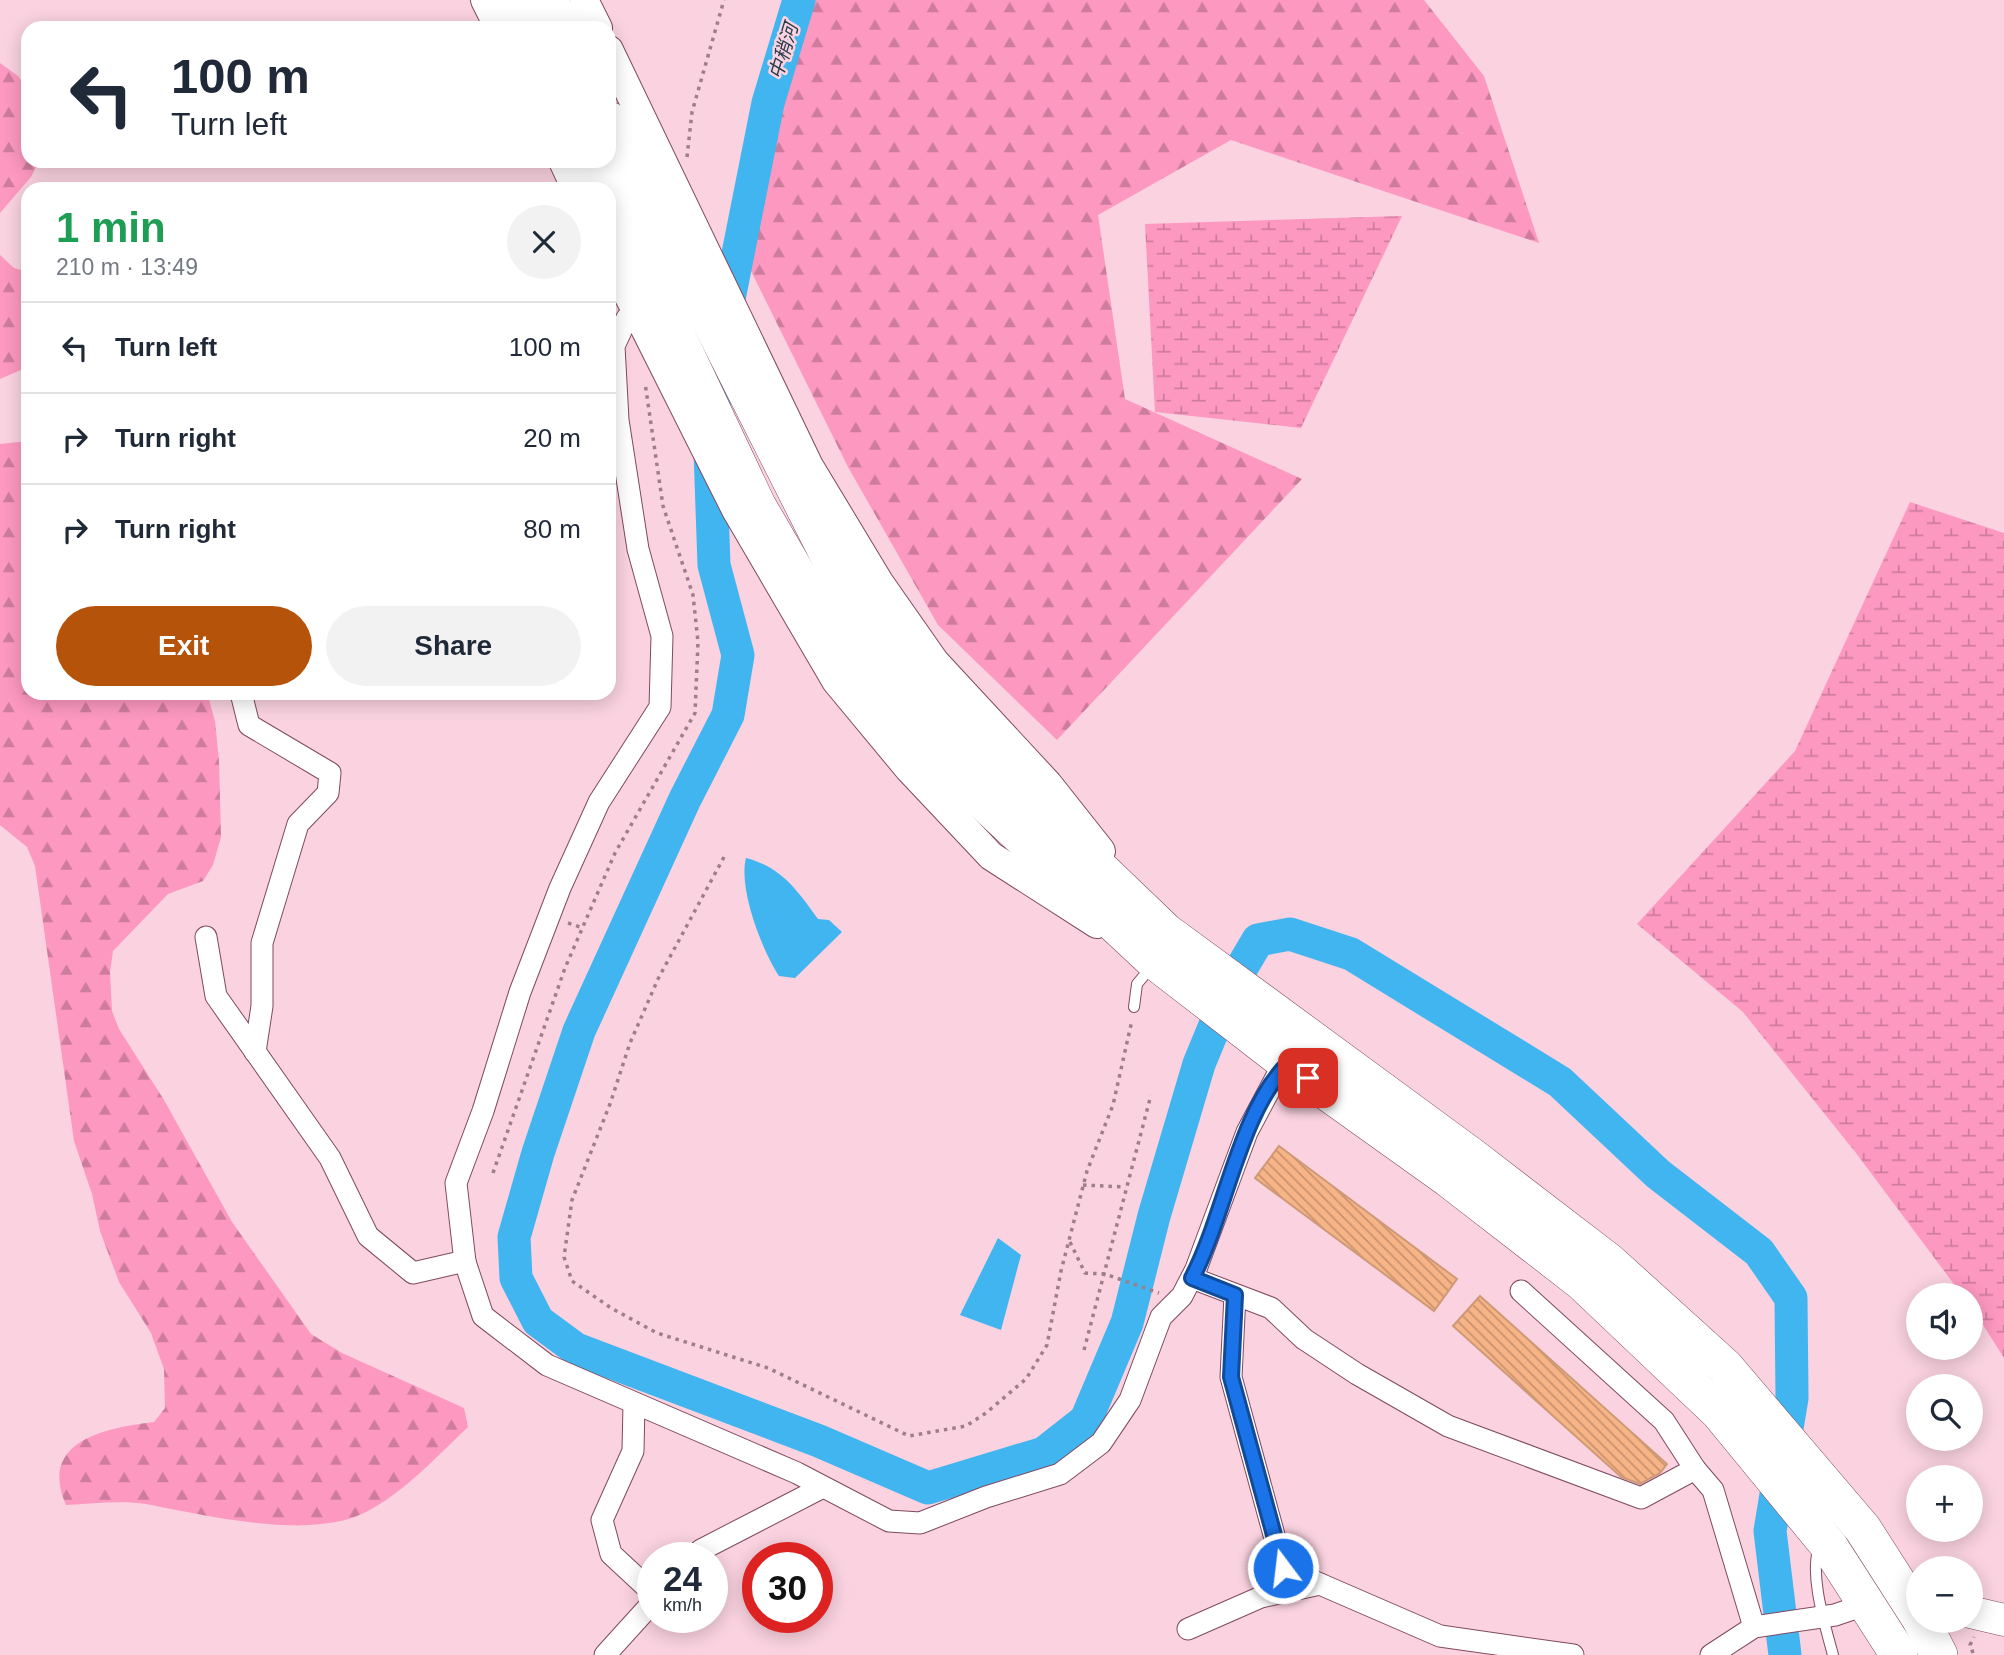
<!DOCTYPE html>
<meta charset="utf-8">
<style>
body{margin:0;font-family:Helvetica,"Noto Sans SC",sans-serif;background:#f2f2f3;color:#1f2937;height:100vh;display:flex;flex-direction:column;font-size:26px;white-space:nowrap}
*{box-sizing:border-box;margin:0}
p{font-size:23px;color:#747a83}
.icon{flex:none;width:38px;height:38px;fill:none;stroke:currentColor;stroke-width:2;stroke-linecap:round;stroke-linejoin:round}
.map{position:relative;flex:1;overflow:hidden}
.side{position:absolute;left:21px;top:182px;width:595px;height:518px;display:flex;flex-direction:column;background:#fff;border-radius:21px;box-shadow:0 4px 18px #0003}
.side>*{flex:none}
.top-card{position:absolute;left:21px;top:21px;width:595px;height:147px;border-radius:21px;box-shadow:0 4px 18px #0003;background:#fff;color:#1f2937;overflow:hidden}
.tools{position:absolute;left:1906px;top:1283px;display:grid;gap:14px}
.tools a{display:grid;place-items:center;width:77px;height:77px;border-radius:50%;background:#fff;box-shadow:0 4px 18px #0003;font-size:35px}
.speed{position:absolute;left:637px;top:1542px;display:flex;gap:14px;font-size:35px;font-weight:700;text-align:center}
.speed>*{display:grid;place-content:center;width:91px;height:91px;border-radius:50%;background:#fff;box-shadow:0 4px 18px #0003;line-height:1}
.speed small{font-size:18px;font-weight:400}
.speed .limit{border:10px solid #d22;background:#fff;color:#111}
.pin{position:absolute;display:grid;place-items:center;width:60px;height:60px;color:#fff;margin:-30px;border-radius:14px;box-shadow:0 4px 10px #0006}
.me{position:absolute;width:77px;margin:-38px;rotate:345deg;stroke-linejoin:round;filter:drop-shadow(0 0 5px #0008)}
.turn{display:flex;align-items:center;gap:24px;height:147px;padding:0 35px;font-size:32px}
.turn .icon{width:91px;height:91px;stroke-width:2.5}
.turn b{display:block;font-size:49px;line-height:60px}
.round{display:grid;place-items:center;flex:none;width:74px;height:74px;border-radius:37px;background:#f2f2f3}
.summary{display:flex;align-items:center;justify-content:space-between;height:119px;padding:0 35px}
h1{font-size:42px;font-weight:700;line-height:52px;color:#1e9e55}
.action{display:flex;gap:14px;margin-top:auto;padding:14px 35px}
.action a{flex:1;height:80px;border-radius:42px;background:#b45309;color:#fff;font-size:28px;font-weight:700;line-height:80px;text-align:center}
.action a+a{background:#f2f2f3;color:#1f2937}
ul{padding:0;list-style:none}
li{display:flex;align-items:center;gap:21px;height:91px;padding:0 35px;border-top:2px solid #e0e1e3}
li div{flex:1}
li b{display:block;font-size:26px}
li em{font-style:normal}
.map>svg:first-child{display:block}
.forest{fill:url(#forest-firs)}
.wetland{fill:url(#wetland-marsh)}
.water{fill:#41b5ef}
.lines{fill:none;stroke-linecap:round;stroke-linejoin:round}
.river{stroke:#41b5ef;stroke-width:33}
.building{fill:url(#building-back-hatch);stroke:#ce9976;stroke-width:2}
.lane-casing{stroke:#804a60;stroke-width:12}
.street-casing{stroke:#804a60;stroke-width:23}
.secondary-casing{stroke:#804a60;stroke-width:30}
.primary-casing{stroke:#804a60;stroke-width:33}
.highway-casing{stroke:#804a60;stroke-width:38}
.path{stroke:#9e7e8a;stroke-width:3.5;stroke-dasharray:3.5 5;stroke-linecap:butt}
.lane{stroke:#fff;stroke-width:10}
.street{stroke:#fff;stroke-width:21}
.secondary{stroke:#fff;stroke-width:28}
.primary{stroke:#fff;stroke-width:32}
.highway{stroke:#fff;stroke-width:37}
.route-casing{stroke:#114b97;stroke-width:18}
.route{stroke:#1a73e8;stroke-width:12}
.labels{text-anchor:middle;stroke-width:5;stroke-linejoin:round;paint-order:stroke}
.water-label{font-size:19px;font-style:italic;fill:#243c4a;stroke:#fad2e0}
</style>
<div class="map">
<svg width="2004" height="1655" viewBox="0 0 2004 1655">
<defs>
<pattern id="forest-firs" width="22" height="20" patternUnits="userSpaceOnUse" patternTransform="scale(1.75)"><rect width="22" height="20" fill="#fd98c1"/><path d="M5 1l3.5 6h-7zM16 11l3.5 6h-7z" fill="#ce7c9d"/></pattern>
<pattern id="wetland-marsh" width="20" height="14" patternUnits="userSpaceOnUse" patternTransform="scale(1.75)"><rect width="20" height="14" fill="#fd98c1"/><path d="M1 5h8M5 5V1M11 12h8M15 12V8" fill="none" stroke="#ce7c9d"/></pattern>
<pattern id="building-back-hatch" width="6" height="6" patternUnits="userSpaceOnUse" patternTransform="scale(1.75)"><rect width="6" height="6" fill="#f7b486"/><path d="M-1 5l2 2M0 0l6 6M5-1l2 2" fill="none" stroke="#c9926e"/></pattern>
</defs>
<rect width="100%" height="100%" fill="#fad2e0"/>
<!-- forest -->
<g class="forest">
<polygon points="799,0 1424,0 1484,76 1539,243 1231,140 1098,215 1125,399 1302,479 1057,740 938,625 848,467 751,271 768,103"/>
<polygon points="0,63 18,76 28,90 28,161 39,161 31,177 0,213"/>
<polygon points="0,255 14,268 28,272 28,367 0,379"/>
<path d="M28 441V693H207L215 721 219 761 221 837 213 865 203 881 168 894 113 951 110 972 112 1011 119 1029 164 1100 232 1222 311 1334 342 1353 464 1408 468 1427C437 1456 405 1492 366 1512 311 1541 204 1515 146 1504 121 1500 91 1504 66 1505 38 1441 105 1428 154 1422L165 1408 164 1369 151 1333 119 1282 100 1231 92 1194 74 1141 35 866 27 847 0 825V444Z"/>
</g>
<!-- wetland -->
<g class="wetland">
<polygon points="1402,216 1301,428 1155,412 1145,224"/>
<polygon points="1910,502 2004,533 2004,1358 1971,1306 1970,1295 1962,1295 1856,1153 1743,1012 1637,924 1795,751"/>
</g>
<!-- water -->
<g class="water">
<path d="M746 858C781 867 797 890 818 919L829 920 842 932 795 978 779 976C762 950 738 888 746 858Z"/>
<polygon points="998,1238 1021,1255 1001,1330 960,1315"/>
</g>
<g class="lines">
<!-- river -->
<polyline class="river" points="799,0 768,103 719,349 710,451 714,565 738,655 728,715 685,799 579,1031 538,1153 514,1237 516,1278 538,1321 576,1349 819,1441 928,1488 1044,1453 1086,1420 1127,1323 1154,1216 1199,1064 1232,984 1258,940 1290,934 1351,954 1560,1082 1658,1174 1759,1252 1791,1298 1792,1398 1770,1531 1785,1655"/>
</g>
<!-- building -->
<g class="building">
<polygon points="1279,1146 1457,1279 1434,1311 1255,1178"/>
<polygon points="1480,1296 1667,1464 1660,1473 1640,1484 1621,1477 1453,1326"/>
</g>
<g class="lines">
<!-- lane casing -->
<g class="lane-casing">
<g id="lane">
<polyline points="1134,1007 1137,984 1152,966"/>
<path d="M1820 1544C1808 1572 1825 1625 1833 1655"/>
</g>
</g>
<!-- street casing -->
<g class="street-casing">
<g id="street">
<polyline points="636,314 627,318 614,346 618,420 638,549 662,636 660,707 599,802 560,888 520,992 483,1111 456,1183 465,1262 483,1316 547,1365 797,1473 889,1521 920,1523 986,1497 1060,1474 1101,1443 1130,1400 1161,1317 1182,1296 1196,1269 1247,1132 1278,1074 1288,1064"/>
<polyline points="241,693 249,725 330,773 328,793 298,824 262,943 262,1006 255,1052"/>
<polyline points="206,937 216,996 330,1158 368,1236 413,1273 465,1261"/>
<polyline points="1192,1278 1271,1308 1304,1339 1357,1374 1448,1426 1641,1498 1695,1469 1713,1490 1754,1627"/>
<polyline points="1521,1291 1664,1421 1695,1469"/>
<polyline points="1235,1295 1231,1377 1283,1568 1440,1636 1573,1655"/>
<polyline points="634,1404 633,1451 602,1520 611,1554 653,1593"/>
<polyline points="695,1558 701,1550 823,1487"/>
<polyline points="1188,1629 1261,1597 1320,1584"/>
<polyline points="605,1655 653,1602"/>
<polyline points="1711,1655 1754,1627 1835,1615 1867,1604"/>
</g>
</g>
<!-- secondary casing -->
<g class="secondary-casing">
<g id="secondary">
<polyline points="485,0 499,28"/>
<polyline points="584,0 598,28"/>
<polyline points="609,50 809,466 879,582 935,662 1048,784 1101,851"/>
<polyline points="563,161 576,189"/>
<polyline points="609,257 736,510 836,681 909,769 991,856 1097,924"/>
</g>
</g>
<!-- primary casing -->
<g class="primary-casing">
<polyline id="primary" points="1970,1612 2004,1620"/>
</g>
<!-- highway casing -->
<g class="highway-casing">
<g id="highway">
<polyline points="513,0 527,28"/>
<polyline points="549,0 563,28"/>
<polyline points="609,120 842,582 906,670 996,769 1166,932 1471,1156 1609,1262 1725,1367 1863,1529 1918,1615"/>
<polyline points="594,161 608,189"/>
<polyline points="609,192 757,505 804,586 871,680 970,789 1151,958 1288,1064 1449,1179 1582,1282 1719,1412 1829,1546 1899,1655"/>
<polyline points="1921,1620 1939,1655"/>
</g>
</g>
<!-- path -->
<g class="path">
<polyline points="687,157 692,112 724,0"/>
<polyline points="724,857 658,979 630,1043 610,1104 572,1200 564,1257 572,1281 611,1308 657,1333 768,1368 909,1436 966,1426 986,1413 1026,1379 1047,1345 1061,1271 1087,1171 1113,1105 1132,1020"/>
<polyline points="568,923 583,928"/>
<polyline points="493,1173 565,968 615,853 695,713 698,642 693,595 663,506 645,383"/>
<polyline points="1083,1185 1125,1187"/>
<polyline points="1070,1242 1085,1273 1105,1274 1159,1293"/>
<polyline points="1084,1350 1151,1095"/>
<polyline points="1973,1653 1970,1645 1974,1637"/>
</g>
<!-- lane -->
<use href="#lane" class="lane"/>
<!-- street -->
<use href="#street" class="street"/>
<!-- secondary -->
<use href="#secondary" class="secondary"/>
<!-- primary -->
<use href="#primary" class="primary"/>
<!-- highway -->
<use href="#highway" class="highway"/>
</g>
<g class="lines">
<!-- route casing -->
<g class="route-casing">
<path id="route" d="M1283 1568 1231 1377 1235 1295 1192 1278C1225 1216 1239 1112 1288 1064L1308 1078"/>
</g>
<!-- route -->
<use href="#route" class="route"/>
</g>
<g class="labels">
<!-- water labels -->
<g class="water-label">
<text transform="translate(783 51) rotate(-73)" y="7">中稍河</text>
</g>
</g>
</svg>
<div class="tools">
<a><svg class="icon" aria-label="sound" viewBox="0 0 24 24"><path d="M4 9h4l5-4v14l-5-4H4zM17 9q2 3 0 6"/></svg></a>
<a><svg class="icon" aria-label="search" viewBox="0 0 24 24"><circle cx="10" cy="10" r="6"/><path d="M15 15l6 6"/></svg></a>
<a>+</a>
<a>−</a>
</div>
<div class="speed"><div>24<small>km/h</small></div><div class="limit">30</div></div>
<div class="pin" style="left:1308px;top:1078px;background:#d93025"><svg class="icon" aria-label="arrive" viewBox="0 0 24 24"><path d="M6 21V4h12l-3 4 3 4H6"/></svg></div>
<svg class="me" style="left:1283px;top:1568px" viewBox="-20 -20 40 40"><circle r="17" fill="#1a73e8" stroke="#fff" stroke-width="3"/><path d="M0-11L8 9 0 5-8 9z" fill="#fff"/></svg>
<div class="top-card">
<div class="turn"><svg class="icon" aria-label="left" viewBox="0 0 24 24"><path d="M17 20v-9H6M10 6l-5 5 5 5"/></svg><div><b>100 m</b>Turn left</div></div>
</div>
<section class="side">
<div class="summary"><div><h1>1 min</h1><p>210 m · 13:49</p></div><a class="round"><svg class="icon" aria-label="close" viewBox="0 0 24 24"><path d="M6 6l12 12M18 6L6 18"/></svg></a></div>
<ul>
<li><svg class="icon" aria-label="left" viewBox="0 0 24 24"><path d="M17 20v-9H6M10 6l-5 5 5 5"/></svg><div><b>Turn left</b></div><em>100 m</em></li>
<li><svg class="icon" aria-label="right" viewBox="0 0 24 24"><path d="M7 20v-9h11M14 6l5 5-5 5"/></svg><div><b>Turn right</b></div><em>20 m</em></li>
<li><svg class="icon" aria-label="right" viewBox="0 0 24 24"><path d="M7 20v-9h11M14 6l5 5-5 5"/></svg><div><b>Turn right</b></div><em>80 m</em></li>
</ul>
<div class="action"><a>Exit</a><a>Share</a></div>
</section>
</div>
